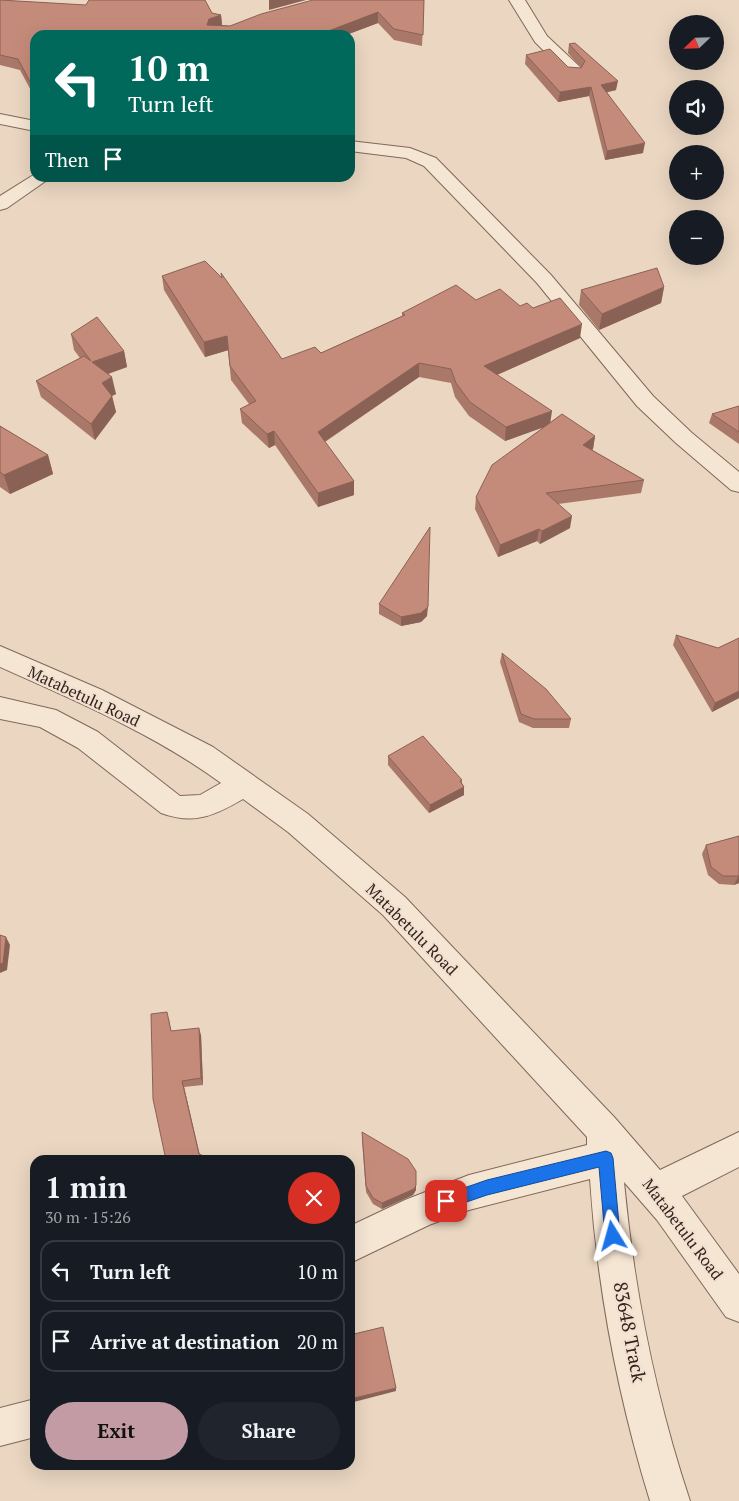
<!DOCTYPE html>
<meta charset="utf-8">
<style>
body{margin:0;font-family:"PT Serif",serif;background:#20242c;color:#f1f3f6;height:100vh;display:flex;flex-direction:column;font-size:19px;white-space:nowrap}
*{box-sizing:border-box;margin:0}
p{font-size:16px;color:#9ea1a6}
.icon{flex:none;width:28px;height:28px;fill:none;stroke:currentColor;stroke-width:2;stroke-linecap:round;stroke-linejoin:round}
.map{position:relative;flex:1;overflow:hidden}
.details{position:absolute;left:30px;top:1155px;width:325px;height:315px;display:flex;flex-direction:column;background:#171b24;border-radius:15px;box-shadow:0 5px 20px #0002}
.details>*{flex:none}
.hud{position:absolute;left:30px;top:30px;width:325px;height:152px;border-radius:15px;box-shadow:0 5px 20px #0002;background:#00695c;color:#fff;overflow:hidden}
.needle{width:32px;rotate:247deg}
.fabs{position:absolute;left:669px;top:15px;display:grid;gap:10px}
.fabs a{display:grid;place-items:center;width:55px;height:55px;border-radius:50%;background:#171b24;box-shadow:0 5px 20px #0002;font-size:25px}
.pin{position:absolute;display:grid;place-items:center;width:42px;height:42px;color:#fff;margin:-21px;border-radius:10px;box-shadow:0 2px 8px #0006}
.me{position:absolute;width:55px;margin:-28px;rotate:352deg;stroke-linejoin:round;filter:drop-shadow(0 0 4px #0008)}
.turn{display:flex;align-items:center;gap:18px;height:105px;padding:0 15px;font-size:22px}
.turn .icon{width:65px;height:65px;stroke-width:2.5}
.turn b{display:block;font-size:35px;line-height:42px}
.then{display:flex;align-items:center;height:48px;padding:0 15px;background:#0003;gap:10px;font-size:19px}
.round{display:grid;place-items:center;flex:none;width:52px;height:52px;border-radius:26px;background:#20242c}
.head{display:flex;align-items:center;justify-content:space-between;height:85px;padding:0 15px}
h1{font-size:30px;font-weight:800;line-height:38px}
.cta{display:flex;gap:10px;margin-top:auto;padding:10px 15px}
.cta a{flex:1;height:58px;border-radius:30px;background:#c39ba5;color:#111;font-size:20px;font-weight:800;line-height:58px;text-align:center}
.cta a+a{background:#20242c;color:#f1f3f6}
ul{padding:0;list-style:none}
li{display:flex;align-items:center;gap:15px;height:62px;margin:0 10px 8px;padding:0 5px;border:2px solid #363941;border-radius:15px}
li div{flex:1}
li b{display:block;font-size:19px}
li em{font-style:normal}
.map>svg:first-child{display:block}
.lines{fill:none;stroke-linecap:round;stroke-linejoin:round}
.street-casing{stroke:#81685a;stroke-width:2}
.street{fill:#f5e5d3;fill-rule:evenodd}
.wall{fill:#a97869}
.shaded-wall{fill:#8a6155}
.building{fill:#c58b7a;stroke:#8a6155}
.route{fill:#1a73e8;stroke:#114b97}
.labels{text-anchor:middle;stroke-width:4.5;stroke-linejoin:round;paint-order:stroke}
.street-label{font-size:16px;fill:#32231d;stroke:#f2e1d0}
.near-street-label{font-size:19px;fill:#32231d;stroke:#f2e1d0}
</style>
<div class="map">
<svg width="739" height="1501" viewBox="0 0 739 1501">
<rect width="100%" height="100%" fill="#ead6c1"/>
<g class="lines">
<!-- street casing -->
<g class="street-casing">
<g id="street">
<polygon points="509,0 525,0 547,36 580,67 582,71 580,75 568,75 535,42"/>
<polygon points="0,114 35,121 35,131 0,124"/>
<polygon points="350,141 410,148 436,158 551,275 653,396 692,433 739,472 739,492 731,490 676,443 637,406 537,283 424,166 406,158 350,151"/>
<polygon points="35,174 35,178 50,178 7,208 0,210 0,196"/>
<path d="M0 646 102 690 213 747 308 814 405 897 615 1118 660 1170 739 1132V1167L682 1196 739 1274V1322L726 1317 657 1220 624 1182C634 1289 656 1399 690 1501H650C618 1397 597 1287 590 1179L469 1210 429 1225 350 1263V1226L405 1200 469 1175 587 1145V1137L383 915 288 832 243 799C214 816 194 825 161 813L78 748 40 727 0 719V697L56 710 98 732 180 796 200 795 221 783C154 734 76 701 0 667Z"/>
<polygon points="35,1399 35,1437 0,1446 0,1408"/>
</g>
</g>
<!-- street -->
<use href="#street" class="street"/>
</g>
<!-- wall -->
<g class="wall">
<polygon points="0,0 212,13 221,15 222,25 230,26 424,0 422,46 394,40 378,23 346,35 35,35 35,98 20,70 0,65"/>
<polygon points="569,44 616,90 607,92 643,153 605,160 589,96 558,102 525,64 526,55 568,67 581,68 568,53"/>
<polygon points="162,276 282,359 321,353 402,316 402,313 476,300 533,308 580,338 497,375 550,423 595,436 593,449 592,450 644,480 641,493 558,504 570,528 540,544 537,541 498,557 475,509 476,497 543,427 505,441 469,416 455,397 451,383 419,377 325,442 354,495 318,507 275,445 269,448 242,423 240,409 249,404 231,380 228,350 205,357 164,290"/>
<polygon points="664,287 661,303 599,330 579,305 581,290"/>
<polygon points="71,334 124,351 127,367 108,374 116,394 112,396 116,412 95,440 41,397 36,381 80,358 74,350"/>
<polygon points="739,406 739,444 709,423 712,414"/>
<polygon points="0,426 48,455 53,474 10,494 0,487"/>
<polygon points="379,604 427,616 421,622 401,626 379,614"/>
<polygon points="676,635 718,648 739,638 739,698 712,712 673,645"/>
<polygon points="502,653 571,719 569,728 533,728 519,722 500,662"/>
<polygon points="388,756 462,783 464,787 464,795 429,813 388,765"/>
<polygon points="739,836 739,883 734,885 719,884 708,875 702,854 706,845"/>
<polygon points="169,1019 171,1031 201,1035 203,1085 184,1087 199,1154 166,1160"/>
<polygon points="362,1139 416,1185 416,1190 413,1195 382,1209 373,1204 366,1192"/>
</g>
<!-- shaded-wall -->
<g class="shaded-wall">
<polygon points="269,0 306,0 269,10"/>
<polygon points="378,12 378,23 346,35 318,35"/>
<polygon points="221,15 222,25 207,25 209,19"/>
<polygon points="618,81 616,90 600,94 601,85"/>
<polygon points="591,87 589,96 558,102 560,92"/>
<polygon points="645,143 643,153 605,160 607,151"/>
<polygon points="664,287 661,303 599,330 602,314"/>
<polygon points="582,324 580,338 483,381 484,366"/>
<polygon points="227,336 229,350 205,357 204,342"/>
<polygon points="124,351 127,367 96,378 92,362"/>
<polygon points="419,363 419,377 318,446 318,432"/>
<polygon points="112,377 116,394 105,399 102,383"/>
<polygon points="112,396 116,412 95,440 91,424"/>
<polygon points="552,411 550,425 505,441 506,427"/>
<polygon points="274,431 275,445 269,448 267,434"/>
<polygon points="595,436 593,449 581,457 583,445"/>
<polygon points="48,455 53,474 10,494 4,475"/>
<polygon points="354,481 354,495 318,507 318,493"/>
<polygon points="572,516 570,528 540,544 542,531"/>
<polygon points="539,529 537,541 498,557 500,545"/>
<polygon points="428,607 427,616 421,622 401,626 401,617"/>
<polygon points="739,691 739,698 712,712 715,703"/>
<polygon points="462,780 461,788 464,787 464,795 429,813 430,805"/>
<polygon points="739,876 739,883 734,885 738,877"/>
<polygon points="6,937 10,945 7,970 0,973 0,964"/>
<polygon points="199,1028 201,1035 203,1085 201,1078"/>
<polygon points="182,1081 184,1087 201,1160 199,1154"/>
<polygon points="416,1185 416,1190 413,1195 382,1209 382,1203"/>
<polygon points="396,1388 396,1391 350,1403 350,1399"/>
</g>
<!-- building -->
<g class="building">
<polygon points="0,0 86,5 89,0 205,0 212,13 221,15 209,19 207,25 230,26 261,14 313,0 424,0 423,35 394,29 378,12 318,35 35,35 35,91 18,59 0,55"/>
<polygon points="575,43 618,81 601,85 645,143 607,151 591,87 560,92 526,55 550,49 568,67 581,68 585,61 569,44"/>
<polygon points="205,261 222,278 221,273 282,359 315,347 321,353 405,315 402,313 456,285 476,300 500,289 520,306 527,303 533,308 560,298 582,324 484,366 552,411 506,427 470,402 456,383 451,369 419,363 318,432 354,481 318,493 274,431 267,434 240,409 256,401 230,366 227,336 204,342 162,276"/>
<polygon points="657,268 664,287 602,314 581,290"/>
<polygon points="97,317 124,351 92,362 112,377 102,383 112,396 91,424 36,381 84,356 91,361 71,334"/>
<polygon points="739,406 739,432 712,414"/>
<polygon points="562,414 595,436 583,445 644,480 546,493 572,516 542,531 539,529 500,545 476,497 492,465"/>
<polygon points="0,426 48,455 4,475 0,472"/>
<polygon points="430,527 428,607 421,613 401,617 379,604"/>
<polygon points="676,635 718,648 739,638 739,691 715,703"/>
<polygon points="502,653 546,689 571,719 534,719 521,714"/>
<polygon points="423,736 462,780 460,781 464,787 430,805 388,756"/>
<polygon points="739,836 739,876 723,876 711,867 706,845"/>
<polygon points="0,935 6,937 3,963 0,964"/>
<polygon points="167,1012 171,1031 199,1028 201,1078 182,1081 199,1154 206,1157 208,1160 166,1160 153,1099 151,1014"/>
<polygon points="362,1132 408,1159 416,1171 416,1185 414,1189 382,1203 373,1198 366,1186"/>
<polygon points="383,1327 396,1388 350,1399 350,1335"/>
</g>
<!-- route -->
<polygon class="route" points="606,1151 611,1153 613,1158 620,1236 618,1241 613,1243 607,1241 605,1236 599,1167 487,1195 446,1209 441,1206 439,1201 441,1196 487,1180"/>
<g class="labels">
<!-- street labels -->
<g class="street-label">
<text transform="translate(84 696) rotate(25)" y="6">Matabetulu Road</text>
<text transform="translate(412 929) rotate(45)" y="6">Matabetulu Road</text>
<text transform="translate(683 1229) rotate(53)" y="6">Matabetulu Road</text>
</g>
<!-- near-street labels -->
<g class="near-street-label">
<text transform="translate(630 1332) rotate(79)" y="7">83648 Track</text>
</g>
</g>
</svg>
<div class="fabs">
<a><svg class="needle" viewBox="-14 -14 28 28"><path d="M0-13l5 13h-10z" fill="#e53935"/><path d="M0 13l5-13h-10z" fill="#9ea1a6"/></svg></a>
<a><svg class="icon" aria-label="sound" viewBox="0 0 24 24"><path d="M4 9h4l5-4v14l-5-4H4zM17 9q2 3 0 6"/></svg></a>
<a>+</a>
<a>−</a>
</div>
<div class="pin" style="left:446px;top:1201px;background:#d93025"><svg class="icon" aria-label="arrive" viewBox="0 0 24 24"><path d="M6 21V4h12l-3 4 3 4H6"/></svg></div>
<svg class="me" style="left:613px;top:1236px" viewBox="-20 -20 40 40"><path d="M0-17L14 15 0 8-14 15z" fill="#1a73e8" stroke="#fff" stroke-width="4"/></svg>
<div class="hud">
<div class="turn"><svg class="icon" aria-label="left" viewBox="0 0 24 24"><path d="M17 20v-9H6M10 6l-5 5 5 5"/></svg><div><b>10 m</b>Turn left</div></div>
<div class="then">Then<svg class="icon" aria-label="arrive" viewBox="0 0 24 24"><path d="M6 21V4h12l-3 4 3 4H6"/></svg></div>
</div>
<section class="details">
<div class="head"><div><h1>1 min</h1><p>30 m · 15:26</p></div><a class="round" style="background:#d93025;color:#fff"><svg class="icon" aria-label="close" viewBox="0 0 24 24"><path d="M6 6l12 12M18 6L6 18"/></svg></a></div>
<ul>
<li><svg class="icon" aria-label="left" viewBox="0 0 24 24"><path d="M17 20v-9H6M10 6l-5 5 5 5"/></svg><div><b>Turn left</b></div><em>10 m</em></li>
<li><svg class="icon" aria-label="arrive" viewBox="0 0 24 24"><path d="M6 21V4h12l-3 4 3 4H6"/></svg><div><b>Arrive at destination</b></div><em>20 m</em></li>
</ul>
<div class="cta"><a>Exit</a><a>Share</a></div>
</section>
</div>
